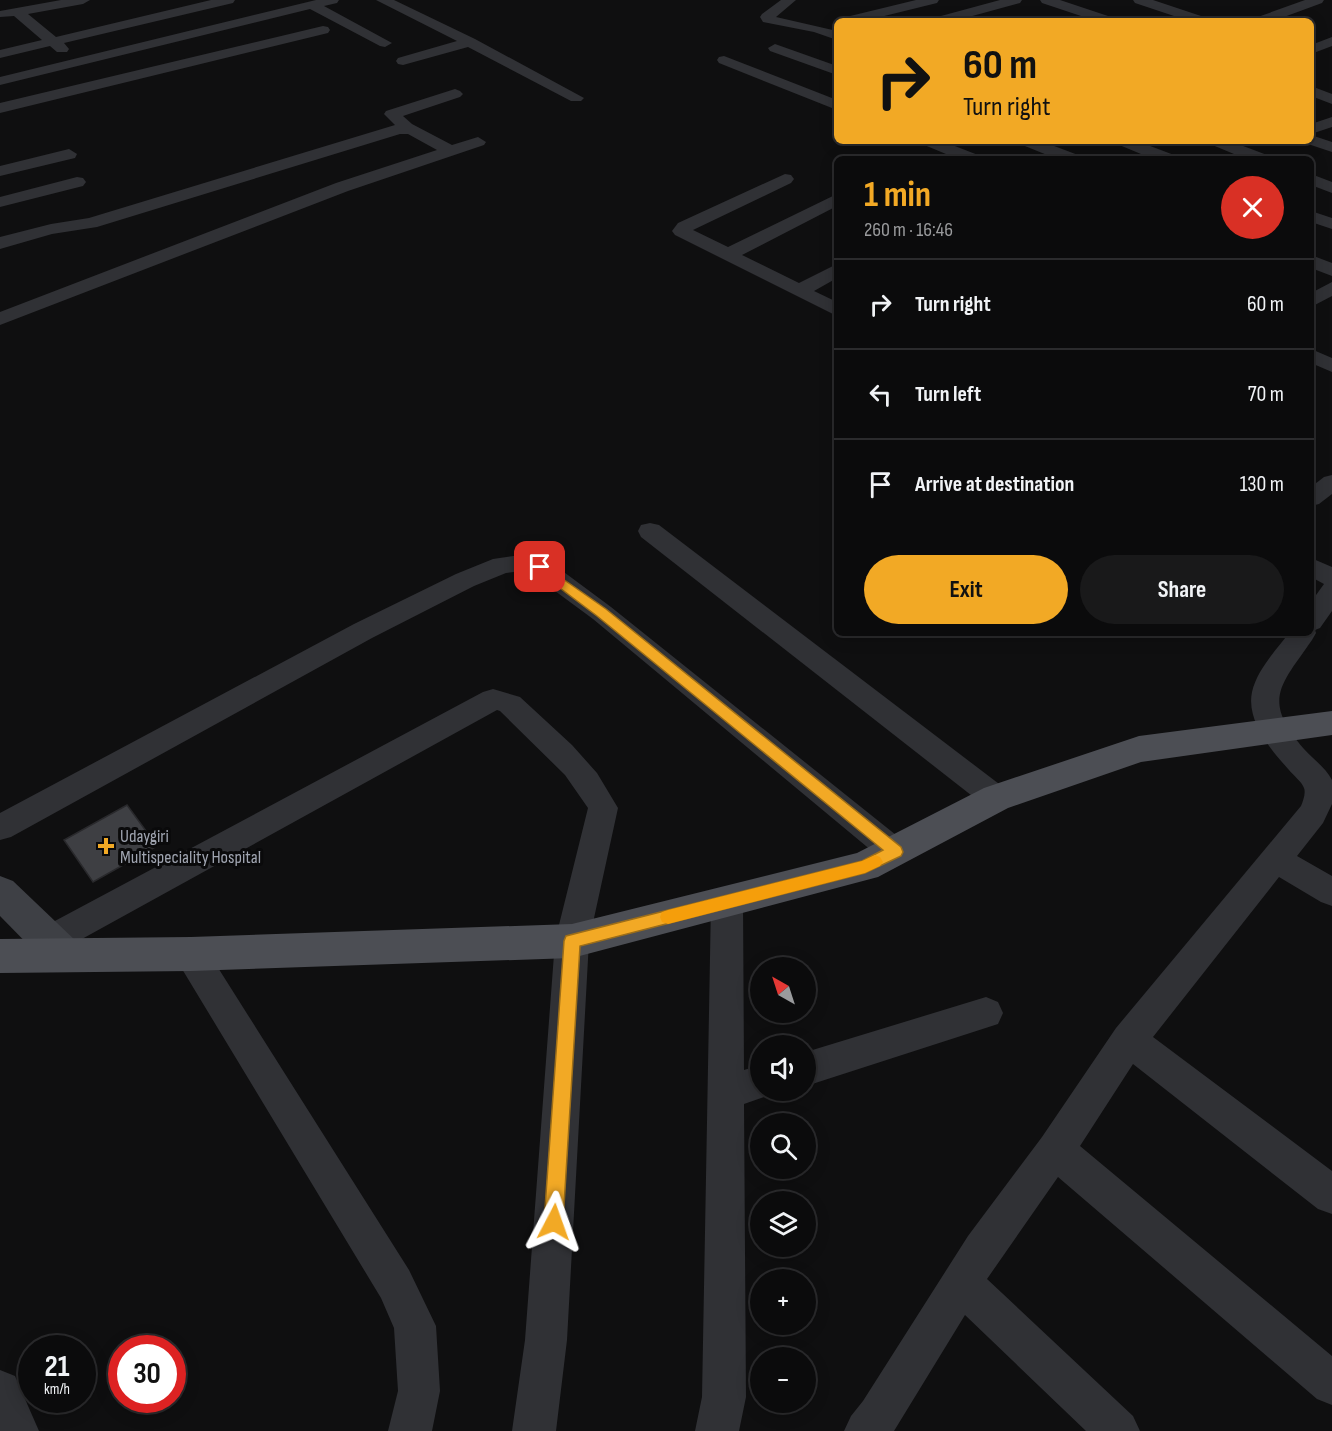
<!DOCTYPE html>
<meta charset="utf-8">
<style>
body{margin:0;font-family:"Sofia Sans Condensed",sans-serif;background:#19191a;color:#f1f3f6;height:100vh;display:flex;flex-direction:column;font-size:22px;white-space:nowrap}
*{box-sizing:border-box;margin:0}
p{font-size:20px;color:#9a9b9d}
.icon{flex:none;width:33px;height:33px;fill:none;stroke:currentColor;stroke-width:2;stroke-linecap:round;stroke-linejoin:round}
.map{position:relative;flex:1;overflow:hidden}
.side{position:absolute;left:834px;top:156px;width:480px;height:480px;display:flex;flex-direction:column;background:#0b0b0c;border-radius:9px;box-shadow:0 3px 15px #0003,0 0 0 2px #2b2b2d}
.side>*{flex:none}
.guide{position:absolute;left:834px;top:18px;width:480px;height:126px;border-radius:9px;box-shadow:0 3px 15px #0003,0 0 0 2px #2b2b2d;background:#f2a925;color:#111;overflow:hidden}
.needle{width:39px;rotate:321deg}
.controls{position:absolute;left:750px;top:957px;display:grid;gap:12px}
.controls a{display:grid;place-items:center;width:66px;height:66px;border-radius:50%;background:#0b0b0c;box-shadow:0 3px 15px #0003,0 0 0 2px #2b2b2d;font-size:30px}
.speed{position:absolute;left:18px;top:1335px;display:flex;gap:12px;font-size:30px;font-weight:700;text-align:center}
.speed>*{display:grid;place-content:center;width:78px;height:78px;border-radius:50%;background:#0b0b0c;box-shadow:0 3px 15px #0003,0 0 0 2px #2b2b2d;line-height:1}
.speed small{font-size:15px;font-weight:400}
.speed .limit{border:9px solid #d22;background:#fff;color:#111}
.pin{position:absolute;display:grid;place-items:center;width:51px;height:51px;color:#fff;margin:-26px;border-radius:12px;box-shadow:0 3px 9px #0006}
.me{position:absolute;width:66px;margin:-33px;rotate:4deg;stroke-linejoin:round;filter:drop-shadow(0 0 4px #0008)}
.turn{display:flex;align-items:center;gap:21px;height:126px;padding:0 30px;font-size:27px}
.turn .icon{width:78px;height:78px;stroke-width:2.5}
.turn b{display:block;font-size:42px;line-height:51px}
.round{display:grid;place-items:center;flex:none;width:63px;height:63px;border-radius:32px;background:#19191a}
.overview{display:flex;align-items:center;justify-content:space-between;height:102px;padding:0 30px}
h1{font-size:36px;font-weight:700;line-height:45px;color:#f2a925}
.button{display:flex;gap:12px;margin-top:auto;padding:12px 30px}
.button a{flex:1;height:69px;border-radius:36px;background:#f2a925;color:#111;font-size:24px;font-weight:700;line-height:69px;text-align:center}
.button a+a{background:#19191a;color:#f1f3f6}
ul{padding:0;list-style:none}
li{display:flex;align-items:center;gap:18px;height:90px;padding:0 30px;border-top:2px solid #2b2b2d}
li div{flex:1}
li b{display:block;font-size:22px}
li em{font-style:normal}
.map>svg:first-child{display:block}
.building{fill:#3e3f43;stroke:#29292c;stroke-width:1.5}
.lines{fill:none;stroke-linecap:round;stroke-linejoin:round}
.street{fill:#303135;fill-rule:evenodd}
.secondary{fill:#3e4045;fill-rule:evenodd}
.primary{fill:#4c4e54;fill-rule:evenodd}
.route{fill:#f2a925;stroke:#9d6e18;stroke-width:1.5}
.slow{fill:#f59e0b}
.poi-dot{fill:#f2a925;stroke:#0a0a0b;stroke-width:2}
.labels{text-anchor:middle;stroke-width:6;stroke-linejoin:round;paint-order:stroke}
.poi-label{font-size:18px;fill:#a0a5b1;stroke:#0a0a0b;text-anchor:start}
</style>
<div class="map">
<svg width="1332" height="1431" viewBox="0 0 1332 1431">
<rect width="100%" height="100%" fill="#0f0f10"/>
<!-- building -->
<polygon class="building" points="127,805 157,846 93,882 64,840"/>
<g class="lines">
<!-- street -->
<g class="street">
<polygon points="61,0 90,0 83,4 28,14 56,37 211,0 235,0 233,3 64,43 69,49 67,52 57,52 50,46 0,58 0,50 42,40 14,16 0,17 0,11"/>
<polygon points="316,0 339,0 337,3 324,6 392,43 385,47 380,46 310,9 0,85 0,77"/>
<polygon points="376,0 394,0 475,39 584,98 581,101 571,101 468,47 403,65 398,64 396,61 398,58 457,41"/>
<polygon points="781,0 796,0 776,17 837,31 837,40 814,32 763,22 760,17 762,14"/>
<polygon points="916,0 939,0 937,3 864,21 840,21 842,18"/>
<polygon points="1000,0 1022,0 1020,3 954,21 939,19 941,16"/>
<polygon points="1040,0 1060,0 1114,18 1116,21 1096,21 1042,3"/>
<polygon points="1133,0 1153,0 1207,18 1209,21 1189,21 1135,3"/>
<polygon points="1305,0 1324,0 1322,3 1273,21 1253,21 1255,18"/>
<polygon points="323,26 328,27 330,30 328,33 0,113 0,103"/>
<polygon points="1332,37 1332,46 1311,54 1311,45"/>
<polygon points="775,44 837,66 837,75 770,51 768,48"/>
<polygon points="724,56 837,100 837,110 719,63 717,60 719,57"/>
<polygon points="1311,86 1332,94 1332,104 1311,96"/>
<polygon points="455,89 460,91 463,94 460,97 403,116 412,124 452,145 478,137 486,142 484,145 348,191 0,325 0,312 336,183 437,150 408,134 400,134 97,227 52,234 0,249 0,237 51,224 89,218 395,125 384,114 386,111"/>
<polygon points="1332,117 1332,127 1311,134 1311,124"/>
<polygon points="1311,135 1332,142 1332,152 1305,143 1304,141 1311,141"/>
<polygon points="920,141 942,141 978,155 980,159 958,159 922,144"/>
<polygon points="1018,141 1041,141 1078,155 1080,159 1057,159 1020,144"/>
<polygon points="1115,141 1137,141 1174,155 1176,159 1153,159 1117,144"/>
<polygon points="1208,141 1230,141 1267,155 1269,159 1246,159 1210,144"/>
<polygon points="69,149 77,154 75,158 0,176 0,166"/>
<polygon points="785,174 791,175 794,179 791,183 693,230 728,247 837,194 837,206 742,255 799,283 837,264 837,278 814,291 837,302 837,316 675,235 672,231 678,223"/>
<polygon points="1311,174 1332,182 1332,193 1311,185"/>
<polygon points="77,177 83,178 86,182 83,186 0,207 0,197"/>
<polygon points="1311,211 1332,218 1332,229 1311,222"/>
<polygon points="1311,255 1332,263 1332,276 1311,268"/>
<polygon points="1332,282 1332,296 1311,307 1311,293"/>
<polygon points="1311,349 1332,358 1332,372 1311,363"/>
<polygon points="1332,475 1332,494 1319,504 1311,506 1311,487 1324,477"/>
<polygon points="650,523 659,525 1007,790 1011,798 1007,806 996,810 985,806 641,537 638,531 641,525"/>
<polygon points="521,555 549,561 611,607 906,843 911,852 906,861 895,865 884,861 593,619 532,574 521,571 506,573 474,586 372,638 11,837 0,840 0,813 354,624 456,574 493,559"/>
<path d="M1311 558 1332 567V611L1320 628 1315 630 1316 633 1312 640C1281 685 1261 700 1304 749 1313 759 1326 768 1332 780V804L1323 823 1297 856 1332 876V906L1321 902 1279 877 1153 1037 1332 1171V1214L1318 1209 1133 1064 1080 1146 1332 1356V1405L1317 1399 1058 1177 987 1279 1133 1416 1140 1431H1086L965 1315 894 1431H844L851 1416 863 1401 968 1236 1042 1137 1116 1028 1301 806C1303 801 1306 793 1304 788 1302 782 1293 775 1289 770 1271 750 1246 721 1252 692 1257 670 1276 650 1289 633H1311V602L1324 584 1311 577Z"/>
<polygon points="493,689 520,697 572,745 597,773 618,808 589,941 567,1340 556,1431 512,1431 525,1340 555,941 588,808 565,775 500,711 497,710 62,950 50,954 38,950 33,940 38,930 483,692"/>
<polygon points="727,888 738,892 743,902 744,1070 760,1065 760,1090 774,1090 773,1094 744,1104 746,1397 739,1431 695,1431 702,1397 711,902 716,892"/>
<polygon points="191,939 203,944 409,1270 436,1326 440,1391 432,1431 388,1431 398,1391 394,1328 381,1298 179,964 174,954 179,944"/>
<polygon points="986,997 998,1002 1003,1013 998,1024 806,1086 806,1052"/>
<polygon points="0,1370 15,1376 39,1431 0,1431"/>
</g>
<!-- secondary -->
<polygon class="secondary" points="0,876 13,881 78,943 83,955 78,967 64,972 50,967 0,916"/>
<!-- primary -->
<polygon class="primary" points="1332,711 1332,735 1141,762 1008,808 878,877 572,958 191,971 0,973 0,939 191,937 572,924 857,853 984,788 1139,736"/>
</g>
<!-- route -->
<polygon class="route" points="540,563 606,609 901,847 903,852 901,856 865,873 580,946 563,1222 560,1229 554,1232 547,1229 544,1222 564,941 566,936 862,861 883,850 597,616 536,570 534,567"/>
<!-- slow -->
<polygon class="slow" points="875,855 880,857 883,862 880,866 865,873 668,924 662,922 660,917 662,912 668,910 862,861"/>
<!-- markers -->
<path class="poi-dot" d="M103 837h6v6h6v6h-6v6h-6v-6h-6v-6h6z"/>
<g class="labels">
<!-- poi labels -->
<g class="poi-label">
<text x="120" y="842">Udaygiri<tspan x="120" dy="21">Multispeciality Hospital</tspan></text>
</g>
</g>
</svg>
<div class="controls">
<a><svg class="needle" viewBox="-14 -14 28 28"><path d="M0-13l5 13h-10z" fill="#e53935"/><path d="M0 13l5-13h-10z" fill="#9a9b9d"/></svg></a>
<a><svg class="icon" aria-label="sound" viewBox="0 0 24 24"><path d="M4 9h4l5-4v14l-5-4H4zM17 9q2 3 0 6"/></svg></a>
<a><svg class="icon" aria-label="search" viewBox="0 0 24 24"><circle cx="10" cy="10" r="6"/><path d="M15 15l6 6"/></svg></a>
<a><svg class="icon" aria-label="layers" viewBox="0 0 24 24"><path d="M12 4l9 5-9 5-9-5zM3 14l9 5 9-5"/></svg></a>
<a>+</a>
<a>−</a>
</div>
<div class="speed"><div>21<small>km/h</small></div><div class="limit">30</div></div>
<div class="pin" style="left:540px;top:567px;background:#d93025"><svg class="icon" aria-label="arrive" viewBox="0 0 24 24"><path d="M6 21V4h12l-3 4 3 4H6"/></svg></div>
<svg class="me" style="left:554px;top:1222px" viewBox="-20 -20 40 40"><path d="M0-17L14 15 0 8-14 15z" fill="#f2a925" stroke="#fff" stroke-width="4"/></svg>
<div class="guide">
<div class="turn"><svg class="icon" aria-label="right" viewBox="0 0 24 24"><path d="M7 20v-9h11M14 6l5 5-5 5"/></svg><div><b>60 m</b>Turn right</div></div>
</div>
<section class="side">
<div class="overview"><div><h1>1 min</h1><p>260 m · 16:46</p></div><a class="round" style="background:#d93025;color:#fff"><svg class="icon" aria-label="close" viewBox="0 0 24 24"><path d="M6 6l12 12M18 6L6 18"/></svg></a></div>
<ul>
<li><svg class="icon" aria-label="right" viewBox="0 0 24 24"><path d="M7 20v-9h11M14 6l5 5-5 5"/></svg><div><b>Turn right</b></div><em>60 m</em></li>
<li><svg class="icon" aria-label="left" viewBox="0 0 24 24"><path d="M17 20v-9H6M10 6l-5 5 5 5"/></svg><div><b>Turn left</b></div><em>70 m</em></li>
<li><svg class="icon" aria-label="arrive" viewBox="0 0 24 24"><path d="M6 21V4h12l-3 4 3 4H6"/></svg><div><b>Arrive at destination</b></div><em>130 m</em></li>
</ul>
<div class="button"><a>Exit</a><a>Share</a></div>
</section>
</div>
